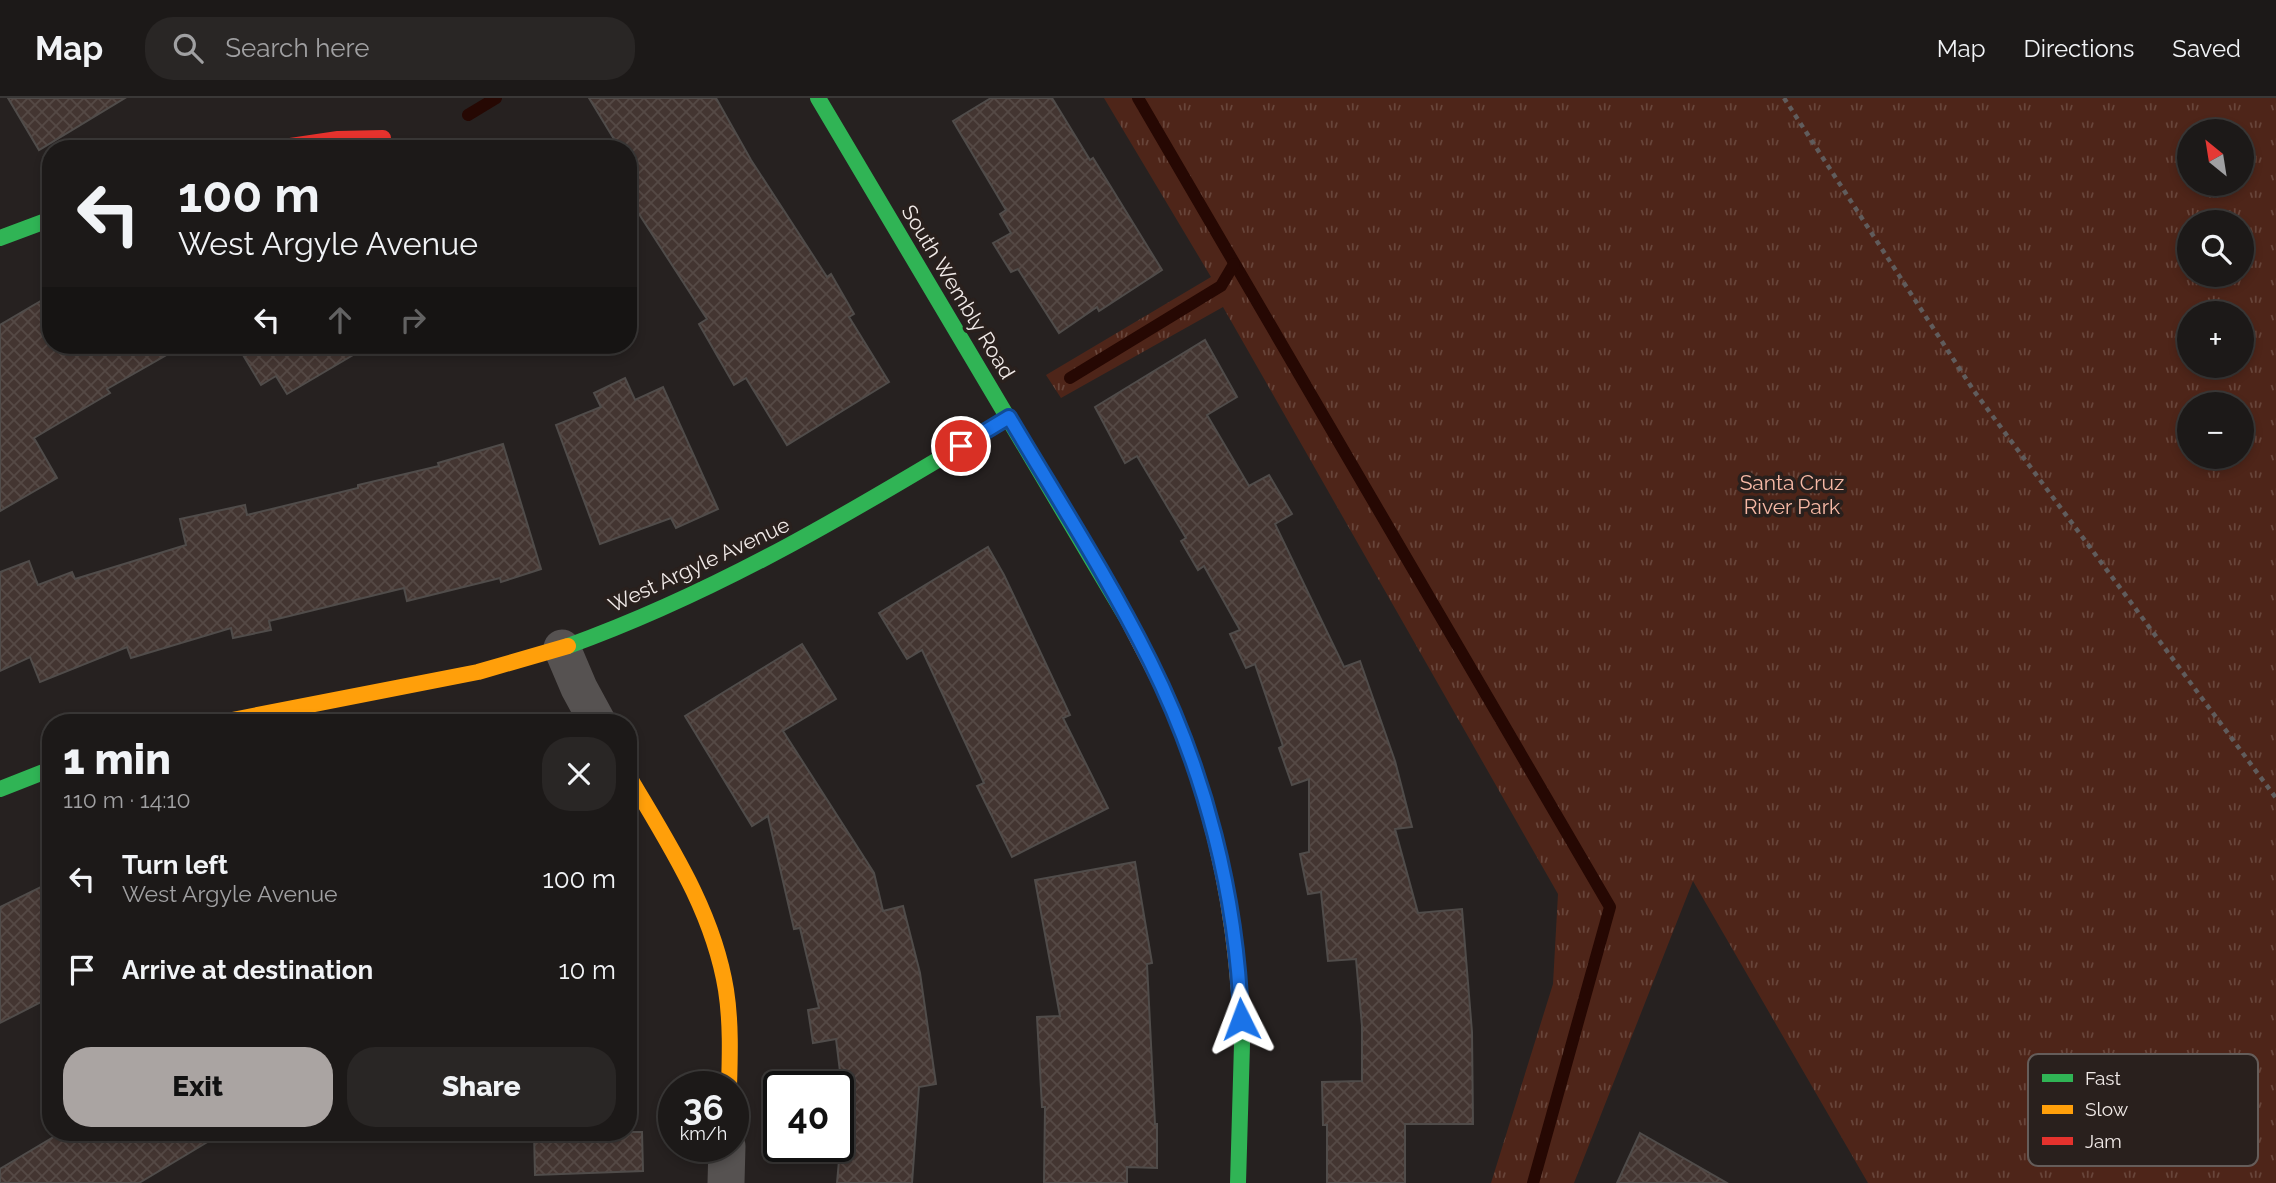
<!DOCTYPE html>
<meta charset="utf-8">
<style>
body{margin:0;font-family:Raleway,sans-serif;background:#292625;color:#f1f3f6;height:100vh;display:flex;flex-direction:column;font-size:26px;white-space:nowrap}
*{box-sizing:border-box;margin:0}
p{font-size:23px;color:#a0a0a2}
.icon{flex:none;width:38px;height:38px;fill:none;stroke:currentColor;stroke-width:2;stroke-linecap:round;stroke-linejoin:round}
.map{position:relative;flex:1;overflow:hidden}
.sheet{position:absolute;left:42px;top:616px;width:595px;height:427px;display:flex;flex-direction:column;background:#1c1918;border-radius:28px;box-shadow:0 4px 10px #0003,0 0 0 2px #3a3837}
.sheet>*{flex:none}
.hud{position:absolute;left:42px;top:42px;width:595px;height:214px;border-radius:28px;box-shadow:0 4px 10px #0003,0 0 0 2px #3a3837;background:#1c1918;color:#f1f3f6;overflow:hidden}
.needle{width:46px;rotate:330deg}
.tools{position:absolute;left:2177px;top:21px;display:grid;gap:14px}
.tools a{display:grid;place-items:center;width:77px;height:77px;border-radius:50%;background:#1c1918;box-shadow:0 4px 10px #0003,0 0 0 2px #3a3837;font-size:35px}
.speed{position:absolute;left:658px;top:973px;display:flex;gap:14px;font-size:35px;font-weight:700;text-align:center}
.speed>*{display:grid;place-content:center;width:91px;height:91px;border-radius:50%;background:#1c1918;box-shadow:0 4px 10px #0003,0 0 0 2px #3a3837;line-height:1}
.speed small{font-size:18px;font-weight:400}
.speed .limit{border:4px solid #111;border-radius:10px;background:#fff;color:#111}
.pin{position:absolute;display:grid;place-items:center;width:60px;height:60px;color:#fff;margin:-30px;border:4px solid #fff;border-radius:50%;box-shadow:0 2px 7px #0007}
.me{position:absolute;width:77px;margin:-38px;rotate:357deg;stroke-linejoin:round;filter:drop-shadow(0 0 5px #0008)}
.turn{display:flex;align-items:center;gap:24px;height:147px;padding:0 21px;font-size:32px}
.turn .icon{width:91px;height:91px;stroke-width:2.5}
.turn b{display:block;font-size:49px;line-height:60px}
.lanes{display:flex;align-items:center;height:66px;padding:0 21px;background:#0003;justify-content:center;gap:35px;direction:ltr}
.lanes .off{opacity:.35}
.round{display:grid;place-items:center;flex:none;width:74px;height:74px;border-radius:28px;background:#292625}
.headline{display:flex;align-items:center;justify-content:space-between;height:119px;padding:0 21px}
h1{font-size:42px;font-weight:800;line-height:52px}
.action{display:flex;gap:14px;margin-top:auto;padding:14px 21px}
.action a{flex:1;height:80px;border-radius:28px;background:#aaa4a2;color:#111;font-size:28px;font-weight:800;line-height:80px;text-align:center}
.action a+a{background:#292625;color:#f1f3f6}
ul{padding:0;list-style:none}
li{display:flex;align-items:center;gap:21px;height:91px;padding:0 21px}
li div{flex:1}
li b{display:block;font-size:26px}
li em{font-style:normal}
header{display:flex;align-items:center;gap:42px;box-sizing:border-box;height:98px;padding:0 35px;background:#1c1918;border-bottom:2px solid #3a3837}
header strong{font-size:33px}
nav{display:flex;gap:38px;margin-inline-start:auto;font-size:24px}
.search{width:490px;height:63px;background:#292625;display:flex;align-items:center;gap:18px;box-sizing:border-box;padding:0 24px;border-radius:28px;color:#a0a0a2;font-size:26px}
.map>svg:first-child{display:block}
.park{fill:url(#park-tufts);fill-rule:evenodd}
.lines{fill:none;stroke-linecap:round;stroke-linejoin:round}
.stream{stroke:#260803;stroke-width:12}
.building{fill:url(#building-cross-hatch);stroke:#504c4a;stroke-width:2}
.path{stroke:#605c5c;stroke-width:4.5;stroke-dasharray:5 5;stroke-linecap:butt}
.street{stroke:#565251;stroke-width:37}
.fast{stroke:#30b455;stroke-width:16}
.slow{stroke:#ff9f0a;stroke-width:16}
.jam{stroke:#e5322d;stroke-width:16}
.route-casing{stroke:#114b97;stroke-width:18}
.route{stroke:#1a73e8;stroke-width:12}
.labels{text-anchor:middle;stroke-width:7;stroke-linejoin:round;paint-order:stroke}
.street-label{font-size:21px;fill:#f1eae8;stroke:#29201d}
.park-label{font-size:21px;fill:#f7b9a6;stroke:#29201d}
.key{fill:#29201d;stroke:#655d5a;stroke-width:2}
.key-label{font-size:19px;fill:#f1eae8}
</style>
<header>
<strong>Map</strong>
<div class="search"><svg class="icon" aria-label="search" viewBox="0 0 24 24"><circle cx="10" cy="10" r="6"/><path d="M15 15l6 6"/></svg>Search here</div>
<nav><a>Map</a><a>Directions</a><a>Saved</a></nav>
</header>
<div class="map">
<svg width="2276" height="1085" viewBox="0 0 2276 1085">
<defs>
<pattern id="park-tufts" width="24" height="20" patternUnits="userSpaceOnUse" patternTransform="scale(1.75)"><rect width="24" height="20" fill="#4e2519"/><path d="M3 7l-1-3M5 7V3M7 7l1-3M15 17l-1-3M17 17v-4M19 17l1-3" fill="none" stroke="#68453a"/></pattern>
<pattern id="building-cross-hatch" width="8" height="8" patternUnits="userSpaceOnUse" patternTransform="scale(1.75)"><rect width="8" height="8" fill="#433531"/><path d="M0 0l8 8M0 8l8-8" fill="none" stroke="#554945"/></pattern>
</defs>
<rect width="100%" height="100%" fill="#262120"/>
<!-- park -->
<path class="park" d="M1104 0H2276V1085H1868L1693 783 1574 1085H1491L1553 886 1558 796 1223 209 1061 300 1046 277 1211 179ZM2189 33H2242V86H2189ZM2189 124H2242V177H2189ZM2189 215H2242V268H2189ZM2189 306H2242V359H2189Z"/>
<g class="lines">
<!-- stream -->
<g class="stream">
<polyline points="1138,0 1610,809 1533,1085"/>
<polyline points="468,17 496,0"/>
<polyline points="1070,280 1221,188 1234,166"/>
</g>
</g>
<!-- building -->
<g class="building">
<polygon points="8,0 125,0 39,52"/>
<polygon points="589,0 716,0 751,62 827,179 831,176 854,216 849,219 889,284 787,347 746,280 734,287 699,226 707,221 628,99 628,51 620,51"/>
<polygon points="991,0 1052,0 1090,62 1093,60 1162,172 1099,213 1097,209 1059,235 1018,171 1011,174 993,145 1011,135 1000,116 1006,112 953,23"/>
<polygon points="51,197 51,247 184,247 107,291 110,295 34,340 57,380 0,413 0,227"/>
<polygon points="1205,242 1237,299 1207,317 1249,388 1269,377 1292,416 1275,426 1344,569 1360,563 1395,663 1412,729 1395,731 1418,815 1462,811 1472,934 1473,1026 1405,1026 1405,1085 1327,1085 1327,1027 1323,1027 1322,984 1362,983 1362,928 1356,861 1328,863 1321,794 1308,796 1300,756 1309,754 1309,681 1292,687 1279,650 1283,648 1255,566 1246,570 1230,536 1240,532 1204,468 1198,472 1181,443 1186,440 1137,358 1125,365 1095,309"/>
<polygon points="237,247 370,247 287,296 276,278 261,287"/>
<polygon points="625,280 635,302 663,289 718,411 676,430 671,420 600,446 556,327 601,309 594,295"/>
<polygon points="503,346 541,471 501,484 500,480 407,503 404,490 269,523 271,532 233,540 231,530 131,560 127,549 40,584 30,559 0,573 0,474 29,463 38,487 72,474 75,481 186,447 180,421 245,407 247,417 358,390 358,387 439,368 438,365"/>
<polygon points="988,449 1004,477 1070,617 1063,620 1108,710 1012,759 977,688 984,685 922,552 907,561 879,515"/>
<polygon points="802,546 836,601 783,633 874,775 883,813 903,808 920,875 936,986 919,989 912,1085 837,1085 844,1006 836,941 813,945 808,912 819,910 800,830 794,831 768,718 752,728 685,618"/>
<polygon points="1135,764 1152,865 1147,866 1155,1026 1157,1026 1157,1070 1127,1069 1127,1085 1044,1085 1045,1009 1042,1009 1037,919 1060,918 1035,782"/>
<polygon points="51,784 51,899 0,925 0,809"/>
<polygon points="62,1034 224,1034 139,1085 0,1085 0,1071"/>
<polygon points="534,1034 642,1034 643,1073 535,1077"/>
<polygon points="1640,1035 1727,1085 1617,1085"/>
</g>
<g class="lines">
<!-- path -->
<polyline class="path" points="1784,0 1974,293 2276,700"/>
<!-- street -->
<g class="street">
<polyline points="562,550 579,590 598,625"/>
<polyline points="726,1085 727,1048"/>
</g>
<!-- fast -->
<g class="fast">
<polyline points="818,0 1129,524"/>
<polyline points="0,140 51,121"/>
<path d="M568 548C726 491 865 406 1009 319"/>
<polyline points="0,691 51,671"/>
<polyline points="1238,1085 1242,946 1239,894"/>
</g>
<!-- slow -->
<g class="slow">
<path d="M1129 524C1144 554 1161 584 1174 615 1211 704 1232 799 1239 894"/>
<polyline points="217,625 478,574 568,548"/>
<path d="M628 677C668 745 713 812 726 892 731 924 730 957 729 989"/>
</g>
<!-- jam -->
<polyline class="jam" points="270,51 338,41 383,40"/>
</g>
<g class="lines">
<!-- route casing -->
<g class="route-casing">
<path id="route" d="M961 348 1009 319C1057 400 1108 479 1150 563 1205 673 1237 798 1241 921"/>
</g>
<!-- route -->
<use href="#route" class="route"/>
</g>
<g class="labels">
<!-- street labels -->
<g class="street-label">
<text transform="translate(958 194) rotate(59)" y="7">South Wembly Road</text>
<text transform="translate(699 467) rotate(-25)" y="7">West Argyle Avenue</text>
</g>
<!-- park labels -->
<g class="park-label">
<text x="1792" y="392">Santa Cruz<tspan x="1792" dy="24">River Park</tspan></text>
</g>
</g>
<!-- legend -->
<rect x="2028" y="956" width="230" height="112" rx="10" class="key"/>
<rect x="2042" y="976" width="31" height="8" fill="#30b455"/>
<rect x="2042" y="1007" width="31" height="9" fill="#ff9f0a"/>
<rect x="2042" y="1039" width="31" height="8" fill="#e5322d"/>
<g class="key-label">
<text x="2085" y="987">Fast</text>
<text x="2085" y="1018">Slow</text>
<text x="2085" y="1050">Jam</text>
</g>
</svg>
<div class="tools">
<a><svg class="needle" viewBox="-14 -14 28 28"><path d="M0-13l5 13h-10z" fill="#e53935"/><path d="M0 13l5-13h-10z" fill="#a0a0a2"/></svg></a>
<a><svg class="icon" aria-label="search" viewBox="0 0 24 24"><circle cx="10" cy="10" r="6"/><path d="M15 15l6 6"/></svg></a>
<a>+</a>
<a>−</a>
</div>
<div class="speed"><div>36<small>km/h</small></div><div class="limit">40</div></div>
<div class="pin" style="left:961px;top:348px;background:#d93025"><svg class="icon" aria-label="arrive" viewBox="0 0 24 24"><path d="M6 21V4h12l-3 4 3 4H6"/></svg></div>
<svg class="me" style="left:1241px;top:921px" viewBox="-20 -20 40 40"><path d="M0-17L14 15 0 8-14 15z" fill="#1a73e8" stroke="#fff" stroke-width="4"/></svg>
<div class="hud">
<div class="turn"><svg class="icon" aria-label="left" viewBox="0 0 24 24"><path d="M17 20v-9H6M10 6l-5 5 5 5"/></svg><div><b>100 m</b>West Argyle Avenue</div></div>
<div class="lanes"><svg class="icon" aria-label="left" viewBox="0 0 24 24"><path d="M17 20v-9H6M10 6l-5 5 5 5"/></svg><svg class="icon off" aria-label="ahead" viewBox="0 0 24 24"><path d="M12 20V5M6 11l6-6 6 6"/></svg><svg class="icon off" aria-label="right" viewBox="0 0 24 24"><path d="M7 20v-9h11M14 6l5 5-5 5"/></svg></div>
</div>
<section class="sheet">
<div class="headline"><div><h1>1 min</h1><p>110 m · 14:10</p></div><a class="round"><svg class="icon" aria-label="close" viewBox="0 0 24 24"><path d="M6 6l12 12M18 6L6 18"/></svg></a></div>
<ul>
<li><svg class="icon" aria-label="left" viewBox="0 0 24 24"><path d="M17 20v-9H6M10 6l-5 5 5 5"/></svg><div><b>Turn left</b><p>West Argyle Avenue</p></div><em>100 m</em></li>
<li><svg class="icon" aria-label="arrive" viewBox="0 0 24 24"><path d="M6 21V4h12l-3 4 3 4H6"/></svg><div><b>Arrive at destination</b></div><em>10 m</em></li>
</ul>
<div class="action"><a>Exit</a><a>Share</a></div>
</section>
</div>
